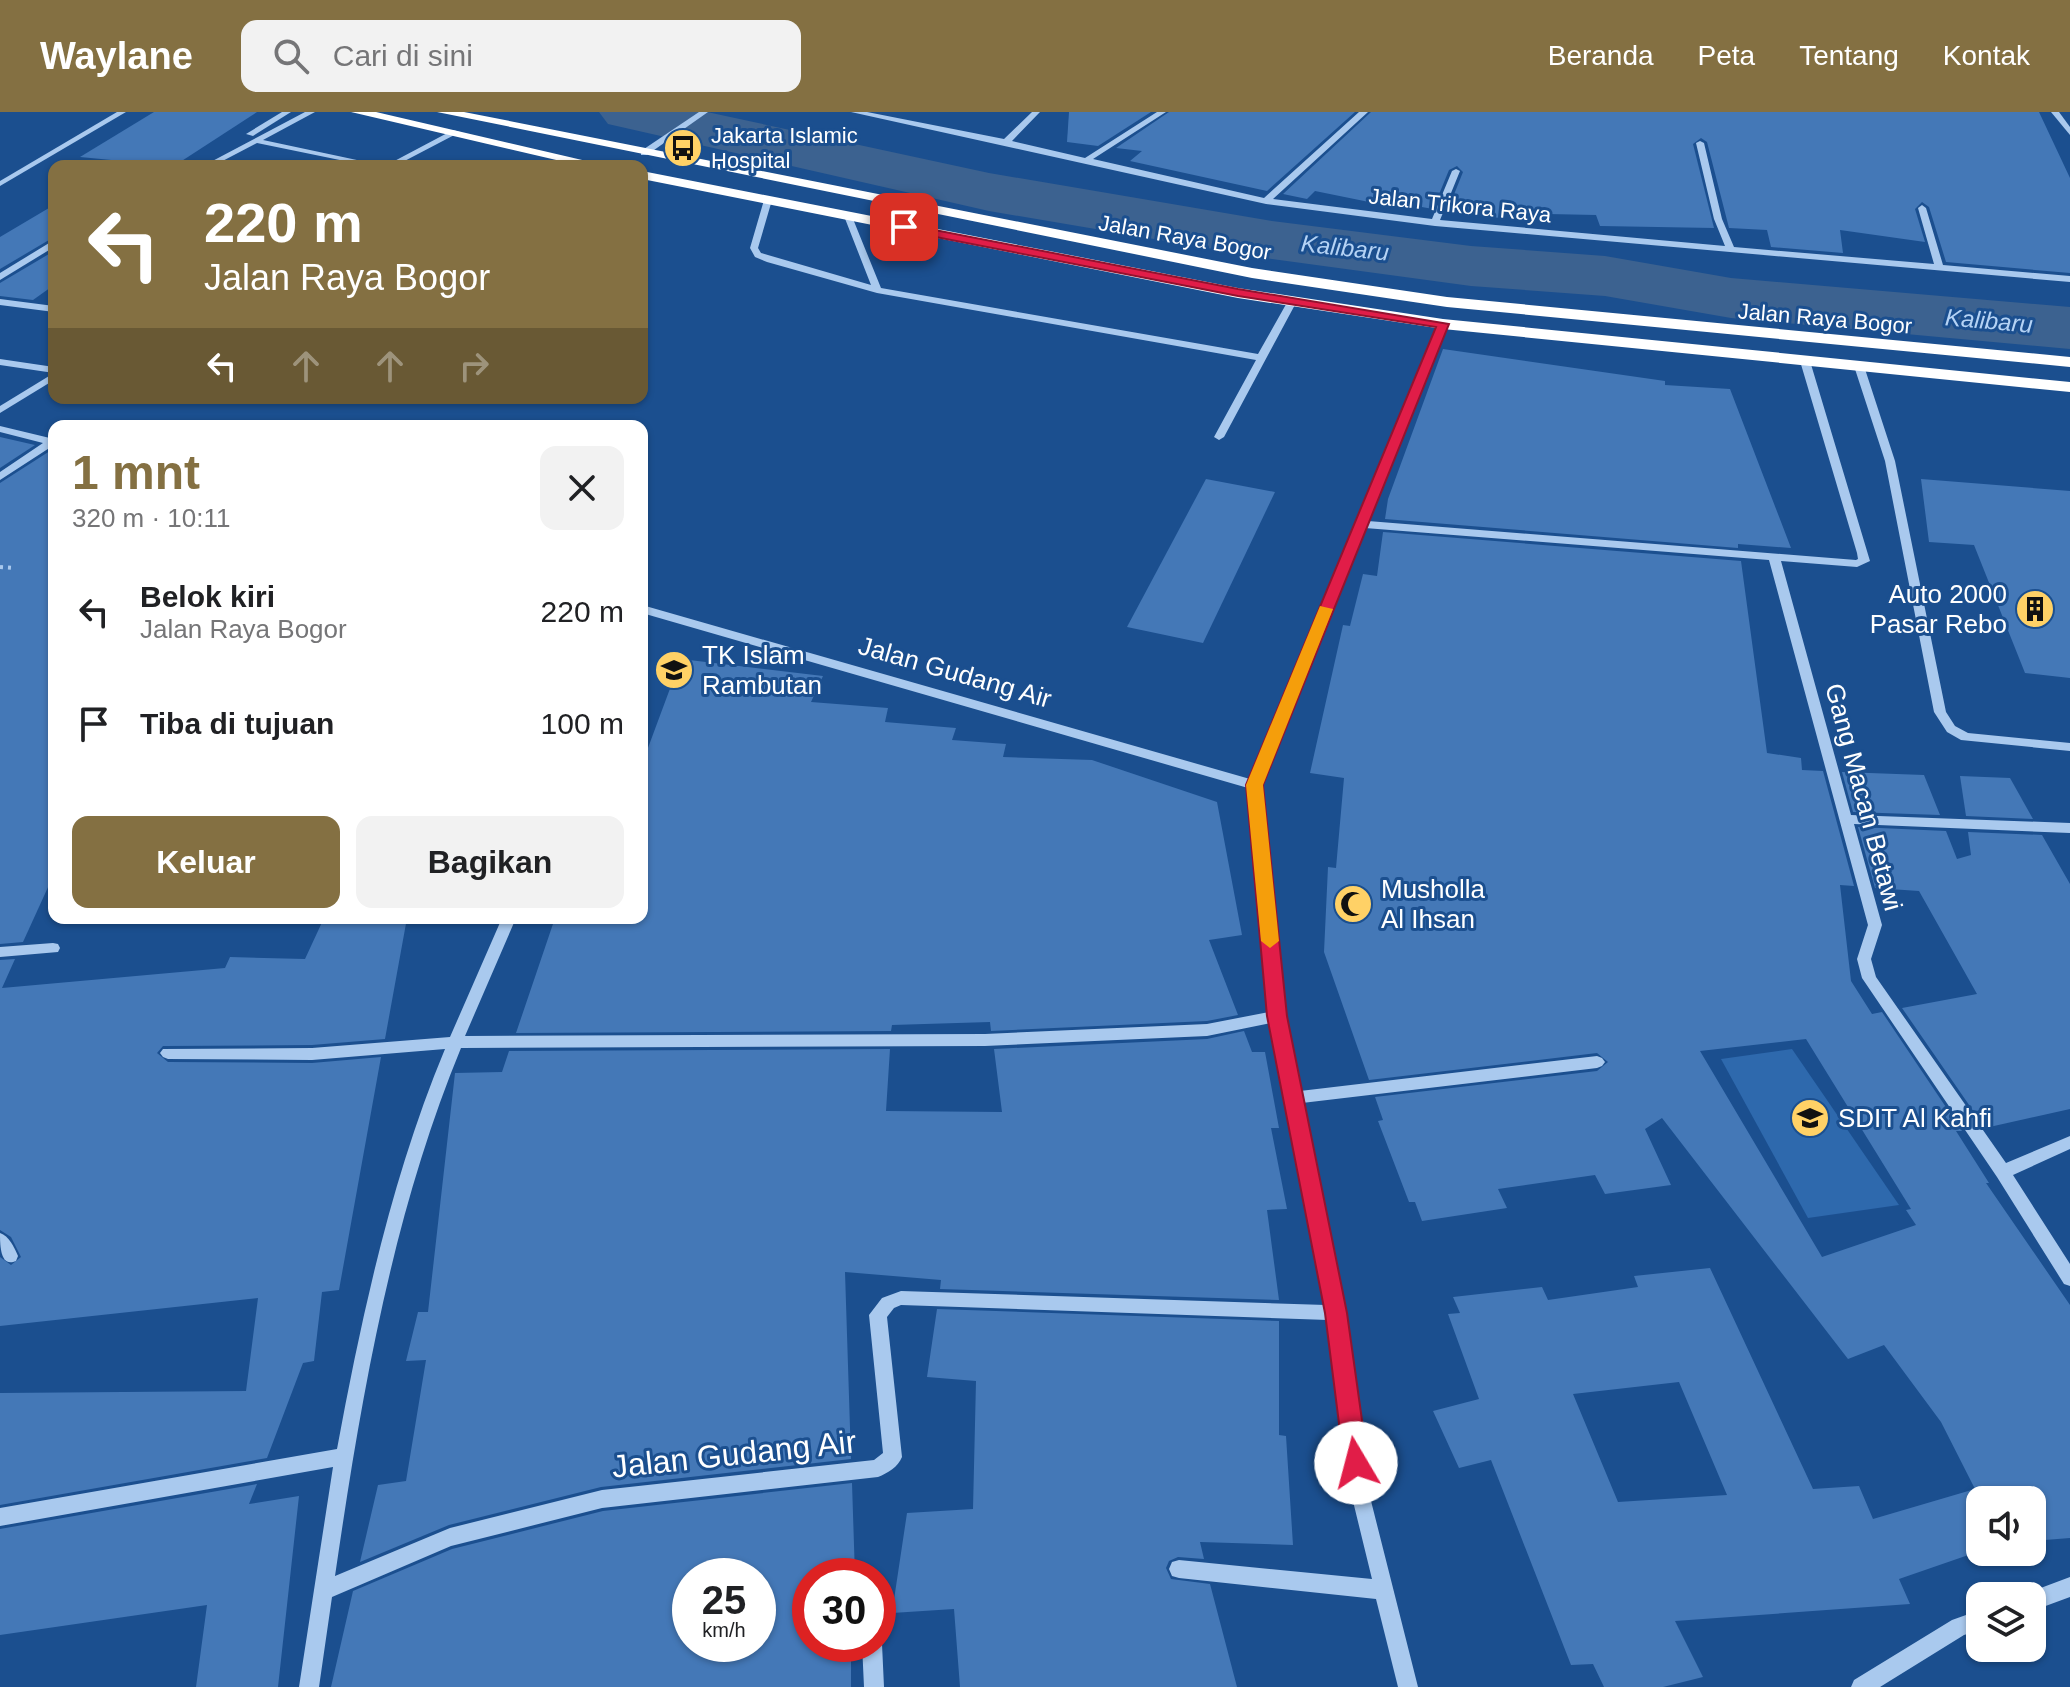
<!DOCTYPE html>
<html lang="id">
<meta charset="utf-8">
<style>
body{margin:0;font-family:Helvetica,sans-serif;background:#f2f2f2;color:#202124;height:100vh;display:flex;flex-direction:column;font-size:30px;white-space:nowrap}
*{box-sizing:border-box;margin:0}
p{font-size:26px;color:#757577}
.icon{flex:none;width:44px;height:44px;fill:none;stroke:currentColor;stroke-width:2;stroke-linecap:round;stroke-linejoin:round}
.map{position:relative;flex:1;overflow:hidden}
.panel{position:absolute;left:48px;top:308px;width:600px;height:504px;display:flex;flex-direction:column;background:#fff;border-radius:16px;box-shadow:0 2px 6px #0004}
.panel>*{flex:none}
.guide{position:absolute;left:48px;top:48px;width:600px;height:244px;border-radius:16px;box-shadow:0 2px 6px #0004;background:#847042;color:#fff;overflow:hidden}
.controls{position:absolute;left:1966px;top:1374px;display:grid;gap:16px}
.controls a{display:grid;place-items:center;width:80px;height:80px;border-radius:16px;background:#fff;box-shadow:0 2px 6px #0004;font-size:40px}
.speed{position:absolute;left:672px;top:1446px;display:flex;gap:16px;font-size:40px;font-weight:700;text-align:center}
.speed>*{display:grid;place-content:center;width:104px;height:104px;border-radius:50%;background:#fff;box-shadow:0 2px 6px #0004;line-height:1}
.speed small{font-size:20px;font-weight:400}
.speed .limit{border:12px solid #d22;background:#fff;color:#111}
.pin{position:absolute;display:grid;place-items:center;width:68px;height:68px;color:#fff;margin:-34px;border-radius:16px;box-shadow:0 4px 12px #0006}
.me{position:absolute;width:88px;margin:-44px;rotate:352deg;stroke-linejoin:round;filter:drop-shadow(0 0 6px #0008)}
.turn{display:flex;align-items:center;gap:28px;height:168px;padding:0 24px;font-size:36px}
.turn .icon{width:104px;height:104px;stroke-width:2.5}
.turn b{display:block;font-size:56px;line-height:68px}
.lanes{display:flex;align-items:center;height:76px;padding:0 24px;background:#0003;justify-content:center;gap:40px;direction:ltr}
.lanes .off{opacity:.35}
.round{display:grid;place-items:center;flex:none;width:84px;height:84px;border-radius:16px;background:#f2f2f2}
.head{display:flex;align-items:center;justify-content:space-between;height:136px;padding:0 24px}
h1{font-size:48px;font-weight:700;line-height:60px;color:#847042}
.action{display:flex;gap:16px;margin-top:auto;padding:16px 24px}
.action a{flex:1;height:92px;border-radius:16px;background:#847042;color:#fff;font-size:32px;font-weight:700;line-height:92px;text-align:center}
.action a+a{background:#f2f2f2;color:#202124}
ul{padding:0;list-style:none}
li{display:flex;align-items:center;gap:24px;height:112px;padding:0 24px}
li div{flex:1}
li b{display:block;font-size:30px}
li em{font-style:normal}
header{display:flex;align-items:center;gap:48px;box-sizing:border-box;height:112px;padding:0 40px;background:#847042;color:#fff}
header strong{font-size:38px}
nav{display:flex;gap:44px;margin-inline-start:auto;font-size:28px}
.search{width:560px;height:72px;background:#f2f2f2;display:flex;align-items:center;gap:20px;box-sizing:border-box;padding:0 28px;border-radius:16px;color:#757577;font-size:30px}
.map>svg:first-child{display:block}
.green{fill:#2e69ad}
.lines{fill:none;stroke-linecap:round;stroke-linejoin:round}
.river{fill:#3c6290;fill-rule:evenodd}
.building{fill:#4478b7;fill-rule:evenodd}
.path{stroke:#a9c9ee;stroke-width:4;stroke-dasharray:3 5;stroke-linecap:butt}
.minor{fill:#a9c9ee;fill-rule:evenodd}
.highway{fill:#fff;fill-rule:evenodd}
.route{fill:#e11d48;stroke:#92132f;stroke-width:2}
.slow{fill:#f59e0b}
.labels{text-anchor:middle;stroke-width:6;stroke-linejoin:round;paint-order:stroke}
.far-poi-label{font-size:22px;fill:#fff;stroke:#1b4f8f;text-anchor:start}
.far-street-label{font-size:22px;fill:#fff;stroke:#1b4f8f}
.far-water-label{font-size:24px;font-style:italic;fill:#b5d3f5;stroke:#1b4f8f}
.poi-label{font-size:26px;fill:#fff;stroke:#1b4f8f;text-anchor:start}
.street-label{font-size:26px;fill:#fff;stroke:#1b4f8f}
.near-street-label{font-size:32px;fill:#fff;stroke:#1b4f8f}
</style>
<header>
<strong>Waylane</strong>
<div class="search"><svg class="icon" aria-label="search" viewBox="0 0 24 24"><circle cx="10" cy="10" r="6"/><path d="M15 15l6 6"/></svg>Cari di sini</div>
<nav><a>Beranda</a><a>Peta</a><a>Tentang</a><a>Kontak</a></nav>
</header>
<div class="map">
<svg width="2070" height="1575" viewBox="0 0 2070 1575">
<rect width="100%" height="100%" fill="#1b4f8f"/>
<!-- green -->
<polygon class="green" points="1792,937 1899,1093 1808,1106 1721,947"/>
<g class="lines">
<!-- river -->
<polygon class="river" points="599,0 707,0 989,61 1272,109 1471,134 1605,144 1731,166 2070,195 2070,237 1731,206 1605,184 1471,174 1272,147 989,99 608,12"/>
</g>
<!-- building -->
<g class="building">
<polygon points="154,0 257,0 174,54 80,45"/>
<polygon points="1069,0 1151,0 1098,34 1067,30"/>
<polygon points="1169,0 1355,0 1267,79 1130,49 1142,39 1116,36"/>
<polygon points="1371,0 2039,0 2070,66 2070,161 1946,150 1929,95 1922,90 1915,97 1925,130 1840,118 1843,141 1771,135 1767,118 1729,116 1707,30 1701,26 1693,32 1714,116 1600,114 1596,103 1501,101 1501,106 1447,100 1463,60 1457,54 1449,58 1433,97 1377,87 1374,91 1315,79 1307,87 1283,82"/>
<polygon points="54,93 54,125 0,157 0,125"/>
<polygon points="54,139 54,173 33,188 0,184 0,171"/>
<polygon points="1443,237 1665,269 1665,273 1730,277 1791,436 1738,432 1738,436 1385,407 1388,387"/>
<polygon points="0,325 35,333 0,356"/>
<polygon points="53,337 54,762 23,830 0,832 0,371"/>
<polygon points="1206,367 1275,380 1203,531 1127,515"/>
<polygon points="1921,367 2070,379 2070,566 2025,561 1974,433 1929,430"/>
<path d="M1383 420 1741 449 1767 641 1801 646 1802 658 1823 659 1854 774 1840 773 1851 869 1872 902 1882 900 1962 1019H1956L1989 1071H1986L2070 1193V1426L2032 1429V1388H1980V1439L1899 1467 1910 1492 1675 1509 1703 1565 1663 1575H1604L1593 1552 1571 1553 1491 1348 1459 1356 1433 1299 1479 1287 1448 1202 1460 1201 1453 1185 1542 1175 1548 1188 1638 1175 1634 1164 1710 1156 1813 1377 1859 1374 1873 1407 1975 1377 1941 1310 1884 1233 1848 1247 1662 1006 1645 1017 1671 1073 1605 1082 1595 1063 1498 1077 1507 1096 1422 1109 1415 1090H1409L1378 1009 1383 1008 1375 985 1597 959 1608 950 1597 941 1369 968 1324 840 1328 755 1336 756 1344 666 1310 661 1343 513 1350 514 1363 462 1377 464ZM1806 927 1911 1097 1906 1098 1916 1113 1822 1145 1700 939ZM1679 1270 1727 1383 1618 1390 1573 1282Z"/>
<polygon points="681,547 823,564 811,590 888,596 885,610 956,616 952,628 1006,632 1003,645 1092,648 1217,690 1242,823 1209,828 1238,903 1207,909 991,919 990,910 892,913 891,919 516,921 555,806 642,806 642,652"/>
<polygon points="1842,660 1924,663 1940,703 1853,700"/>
<polygon points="1960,664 2010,666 2033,707 1966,704"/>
<polygon points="1858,715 1946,719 1957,747 1971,743 1968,720 2042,723 2070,772 2070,997 1985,1016 1902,896 1977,882 1919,779 1875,776"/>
<polygon points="324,806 407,806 385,927 312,933 163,934 157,941 168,950 312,951 381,945 339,1178 322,1180 314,1249 303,1251 267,1346 0,1393 0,1281 246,1279 258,1186 0,1214 0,1145 11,1153 21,1145 11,1125 0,1118 0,848 15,847 2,876 225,856 230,845 305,847"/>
<polygon points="1244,919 1252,940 1265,940 1279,1016 1271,1016 1287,1097 1267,1098 1279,1188 940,1177 941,1168 845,1160 851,1347 601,1375 449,1413 360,1450 378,1373 406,1369 426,1248 406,1249 418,1200 428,1200 455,961 502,960 509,939 890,937 886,999 1002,1000 994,937 1207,927"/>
<polygon points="937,1197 1279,1209 1279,1323 1286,1324 1293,1433 1200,1430 1204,1447 1178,1445 1169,1449 1166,1456 1171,1467 1210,1472 1237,1575 960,1575 954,1497 892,1501 907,1401 973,1397 976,1269 927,1265"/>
<path d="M852 1371 855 1464H810V1532H851V1575H331L353 1479 452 1437 603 1399ZM690 1464H758V1532H690Z"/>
<polygon points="257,1372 249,1392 299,1384 278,1575 196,1575 207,1493 0,1523 0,1417"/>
</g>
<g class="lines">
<!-- path -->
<polyline class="path" points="0,455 14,456"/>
<!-- minor -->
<g class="minor">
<polygon points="117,0 126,0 0,74 0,69"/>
<polygon points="282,0 291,0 253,24 246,22"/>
<polygon points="305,0 315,0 263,28 385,54 453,18 460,20 395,54 369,54 257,31 213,54 203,54"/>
<polygon points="699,0 708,0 647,43 641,43 641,39"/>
<polygon points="851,0 867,0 1004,27 1032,0 1040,0 1012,29 1085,46 1157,0 1166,0 1093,47 1264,86 1359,0 1368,0 1273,87 1432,107 1452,59 1456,57 1460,59 1440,108 1725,134 1714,107 1696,31 1700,29 1704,31 1722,107 1734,135 1934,152 1918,96 1922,93 1926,96 1943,153 2070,164 2070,170 1435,114 1266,92"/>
<polygon points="2051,0 2059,0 2070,15 2070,23"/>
<polygon points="768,85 772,88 758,136 761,141 871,173 844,104 851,102 881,176 1258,242 1289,187 1297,189 1224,325 1219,328 1214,325 1256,248 877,181 767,150 755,145 750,136 764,88"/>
<polygon points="54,128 54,135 0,168 0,161"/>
<polygon points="0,187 54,194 54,200 0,193"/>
<path d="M1443 209 1448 212 1368 409 1856 448 1858 447 1857 441 1800 249 1805 246 1810 249 1870 449 1857 455 1781 449 1851 703 2070 711V721L1854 712 1882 813 1871 847 1876 865 2006 1051 2070 1024V1037L2013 1063 2070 1152V1174L2064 1172 1997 1065 1862 866 1857 847 1868 813 1769 448 1365 416 1261 673 1284 904 1300 979 1597 944 1602 946 1605 950 1602 954 1597 956 1302 991 1345 1201 1369 1381 1418 1575H1398L1376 1487 1179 1466 1172 1464 1169 1457 1172 1450 1179 1448 1372 1467 1351 1381 1328 1208 901 1193 894 1196 887 1205 902 1345C898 1355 888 1361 878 1365L602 1396 451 1434 332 1485 319 1575H299L333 1355 0 1414V1396L337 1337C362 1202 392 1064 445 937L312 948 168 947 163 945 160 941 163 937 312 936 450 925 502 806H516L465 924 985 922 1207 912 1269 900 1248 676 642 501V493L1250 667 1355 414 1354 412 1357 409 1438 212ZM1271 911 1326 1193 901 1179 882 1186 869 1203 883 1341 874 1348 602 1378 450 1416 335 1464C361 1286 392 1103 461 936L985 934 1207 924Z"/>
<polygon points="0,247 54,255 54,261 0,253"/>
<polygon points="1856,252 1864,254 1895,349 1946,600 1955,614 1968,621 2070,631 2070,639 1961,628 1947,620 1934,600 1885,349 1854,254"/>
<polygon points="54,261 54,268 0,301 0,294"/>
<polygon points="0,314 54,327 54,333 0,368 0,360 43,331 0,320"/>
<polygon points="53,831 58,832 60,836 58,840 0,845 0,835"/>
<path d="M0 1121C9 1124 14 1135 18 1144L16 1149C0 1156 0 1133 0 1121Z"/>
<polygon points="2070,1465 2070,1485 2032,1499 2032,1484 2024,1484 2025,1482"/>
<polygon points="1980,1498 1980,1518 1964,1523 1880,1575 1851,1575 1854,1568 1952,1508"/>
<polygon points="878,1524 882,1532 884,1575 864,1575 862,1532 878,1532"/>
</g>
<!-- highway -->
<g class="highway">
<polygon points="351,0 376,0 608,54 582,54"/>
<polygon points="437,0 464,0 1252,156 1447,185 2070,245 2070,255 1447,195 1252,166"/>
<polygon points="642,59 1238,176 1443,207 2070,270 2070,280 1443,217 1238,186 642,67"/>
</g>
</g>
<!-- route -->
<polygon class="route" points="904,112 1238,177 1449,212 1263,673 1287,904 1347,1201 1368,1351 1365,1359 1356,1362 1348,1359 1344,1351 1325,1201 1267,904 1246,673 1436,215 1238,184 900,118"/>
<!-- slow -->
<polygon class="slow" points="1320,494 1333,497 1263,673 1279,829 1270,836 1261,829 1246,673"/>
<!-- icons -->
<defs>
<g id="bus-disc" transform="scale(2)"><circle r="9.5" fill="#ffd166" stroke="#1b4f8f"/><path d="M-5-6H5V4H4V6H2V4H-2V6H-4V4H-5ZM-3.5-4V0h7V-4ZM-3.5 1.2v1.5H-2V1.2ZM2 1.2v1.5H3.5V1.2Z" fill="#111"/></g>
<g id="building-disc" transform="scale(2)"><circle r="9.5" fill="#ffd166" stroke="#1b4f8f"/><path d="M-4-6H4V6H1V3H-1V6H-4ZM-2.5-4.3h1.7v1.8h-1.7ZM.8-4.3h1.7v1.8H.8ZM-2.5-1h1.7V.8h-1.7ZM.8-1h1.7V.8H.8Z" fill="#111"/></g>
<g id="school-disc" transform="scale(2)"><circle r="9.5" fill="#ffd166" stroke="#1b4f8f"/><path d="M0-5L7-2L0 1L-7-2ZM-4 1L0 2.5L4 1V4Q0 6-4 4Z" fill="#111"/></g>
<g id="mosque-disc" transform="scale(2)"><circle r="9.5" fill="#ffd166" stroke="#1b4f8f"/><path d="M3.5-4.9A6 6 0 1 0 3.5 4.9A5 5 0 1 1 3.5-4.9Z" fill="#111"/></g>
</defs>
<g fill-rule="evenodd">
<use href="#bus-disc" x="683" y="36"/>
<use href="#building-disc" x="2035" y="497"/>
<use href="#school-disc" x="674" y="558"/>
<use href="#mosque-disc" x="1353" y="792"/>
<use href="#school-disc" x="1810" y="1006"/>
</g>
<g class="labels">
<!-- far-poi labels -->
<g class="far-poi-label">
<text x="711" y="31">Jakarta Islamic<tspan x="711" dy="25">Hospital</tspan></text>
</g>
<!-- far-street labels -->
<g class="far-street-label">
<text transform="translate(1460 93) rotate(6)" y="8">Jalan Trikora Raya</text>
<text transform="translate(1185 125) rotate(10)" y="8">Jalan Raya Bogor</text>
<text transform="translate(1825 206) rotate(5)" y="8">Jalan Raya Bogor</text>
</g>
<!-- far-water labels -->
<g class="far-water-label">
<text transform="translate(1345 136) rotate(6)" y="8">Kalibaru</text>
<text transform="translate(1989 209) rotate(5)" y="8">Kalibaru</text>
</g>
<!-- poi labels -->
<g class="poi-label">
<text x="2007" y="491" text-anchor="end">Auto 2000<tspan x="2007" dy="30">Pasar Rebo</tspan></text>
<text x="702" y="552">TK Islam<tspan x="702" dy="30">Rambutan</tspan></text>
<text x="1381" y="786">Musholla<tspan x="1381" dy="30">Al Ihsan</tspan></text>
<text x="1838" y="1015">SDIT Al Kahfi</text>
</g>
<!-- street labels -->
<g class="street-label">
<text transform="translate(955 560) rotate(16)" y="9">Jalan Gudang Air</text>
<text transform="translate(1864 685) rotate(75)" y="9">Gang Macan Betawi</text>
</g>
<!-- near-street labels -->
<g class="near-street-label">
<text transform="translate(734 1342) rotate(-6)" y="11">Jalan Gudang Air</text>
</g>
</g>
</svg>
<div class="controls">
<a><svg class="icon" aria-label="sound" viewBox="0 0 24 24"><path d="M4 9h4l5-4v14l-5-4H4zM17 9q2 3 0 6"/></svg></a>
<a><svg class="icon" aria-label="layers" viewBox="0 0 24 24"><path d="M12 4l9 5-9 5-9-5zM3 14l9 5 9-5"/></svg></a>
</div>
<div class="speed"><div>25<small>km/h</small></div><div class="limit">30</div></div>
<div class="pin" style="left:904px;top:115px;background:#d93025"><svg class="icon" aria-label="arrive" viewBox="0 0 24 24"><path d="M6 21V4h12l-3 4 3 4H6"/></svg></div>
<svg class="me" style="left:1356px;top:1351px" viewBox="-20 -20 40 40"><circle r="19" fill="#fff"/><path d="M0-13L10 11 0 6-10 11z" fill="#e11d48"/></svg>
<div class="guide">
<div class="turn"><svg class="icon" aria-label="left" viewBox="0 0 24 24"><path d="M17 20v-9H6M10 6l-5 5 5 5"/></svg><div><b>220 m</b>Jalan Raya Bogor</div></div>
<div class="lanes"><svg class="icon" aria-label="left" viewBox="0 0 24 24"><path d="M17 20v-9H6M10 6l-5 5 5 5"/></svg><svg class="icon off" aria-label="ahead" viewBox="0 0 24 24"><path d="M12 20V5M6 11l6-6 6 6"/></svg><svg class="icon off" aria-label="ahead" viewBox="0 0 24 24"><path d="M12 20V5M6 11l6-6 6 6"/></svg><svg class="icon off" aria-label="right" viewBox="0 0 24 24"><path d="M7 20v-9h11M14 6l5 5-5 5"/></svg></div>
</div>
<section class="panel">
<div class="head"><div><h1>1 mnt</h1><p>320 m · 10:11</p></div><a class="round"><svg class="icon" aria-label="close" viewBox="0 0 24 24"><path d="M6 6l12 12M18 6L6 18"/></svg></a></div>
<ul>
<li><svg class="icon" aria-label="left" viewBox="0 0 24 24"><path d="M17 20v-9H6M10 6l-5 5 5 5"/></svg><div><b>Belok kiri</b><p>Jalan Raya Bogor</p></div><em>220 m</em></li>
<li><svg class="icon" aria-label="arrive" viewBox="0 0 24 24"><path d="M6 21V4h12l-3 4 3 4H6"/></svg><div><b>Tiba di tujuan</b></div><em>100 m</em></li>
</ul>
<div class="action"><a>Keluar</a><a>Bagikan</a></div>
</section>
</div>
